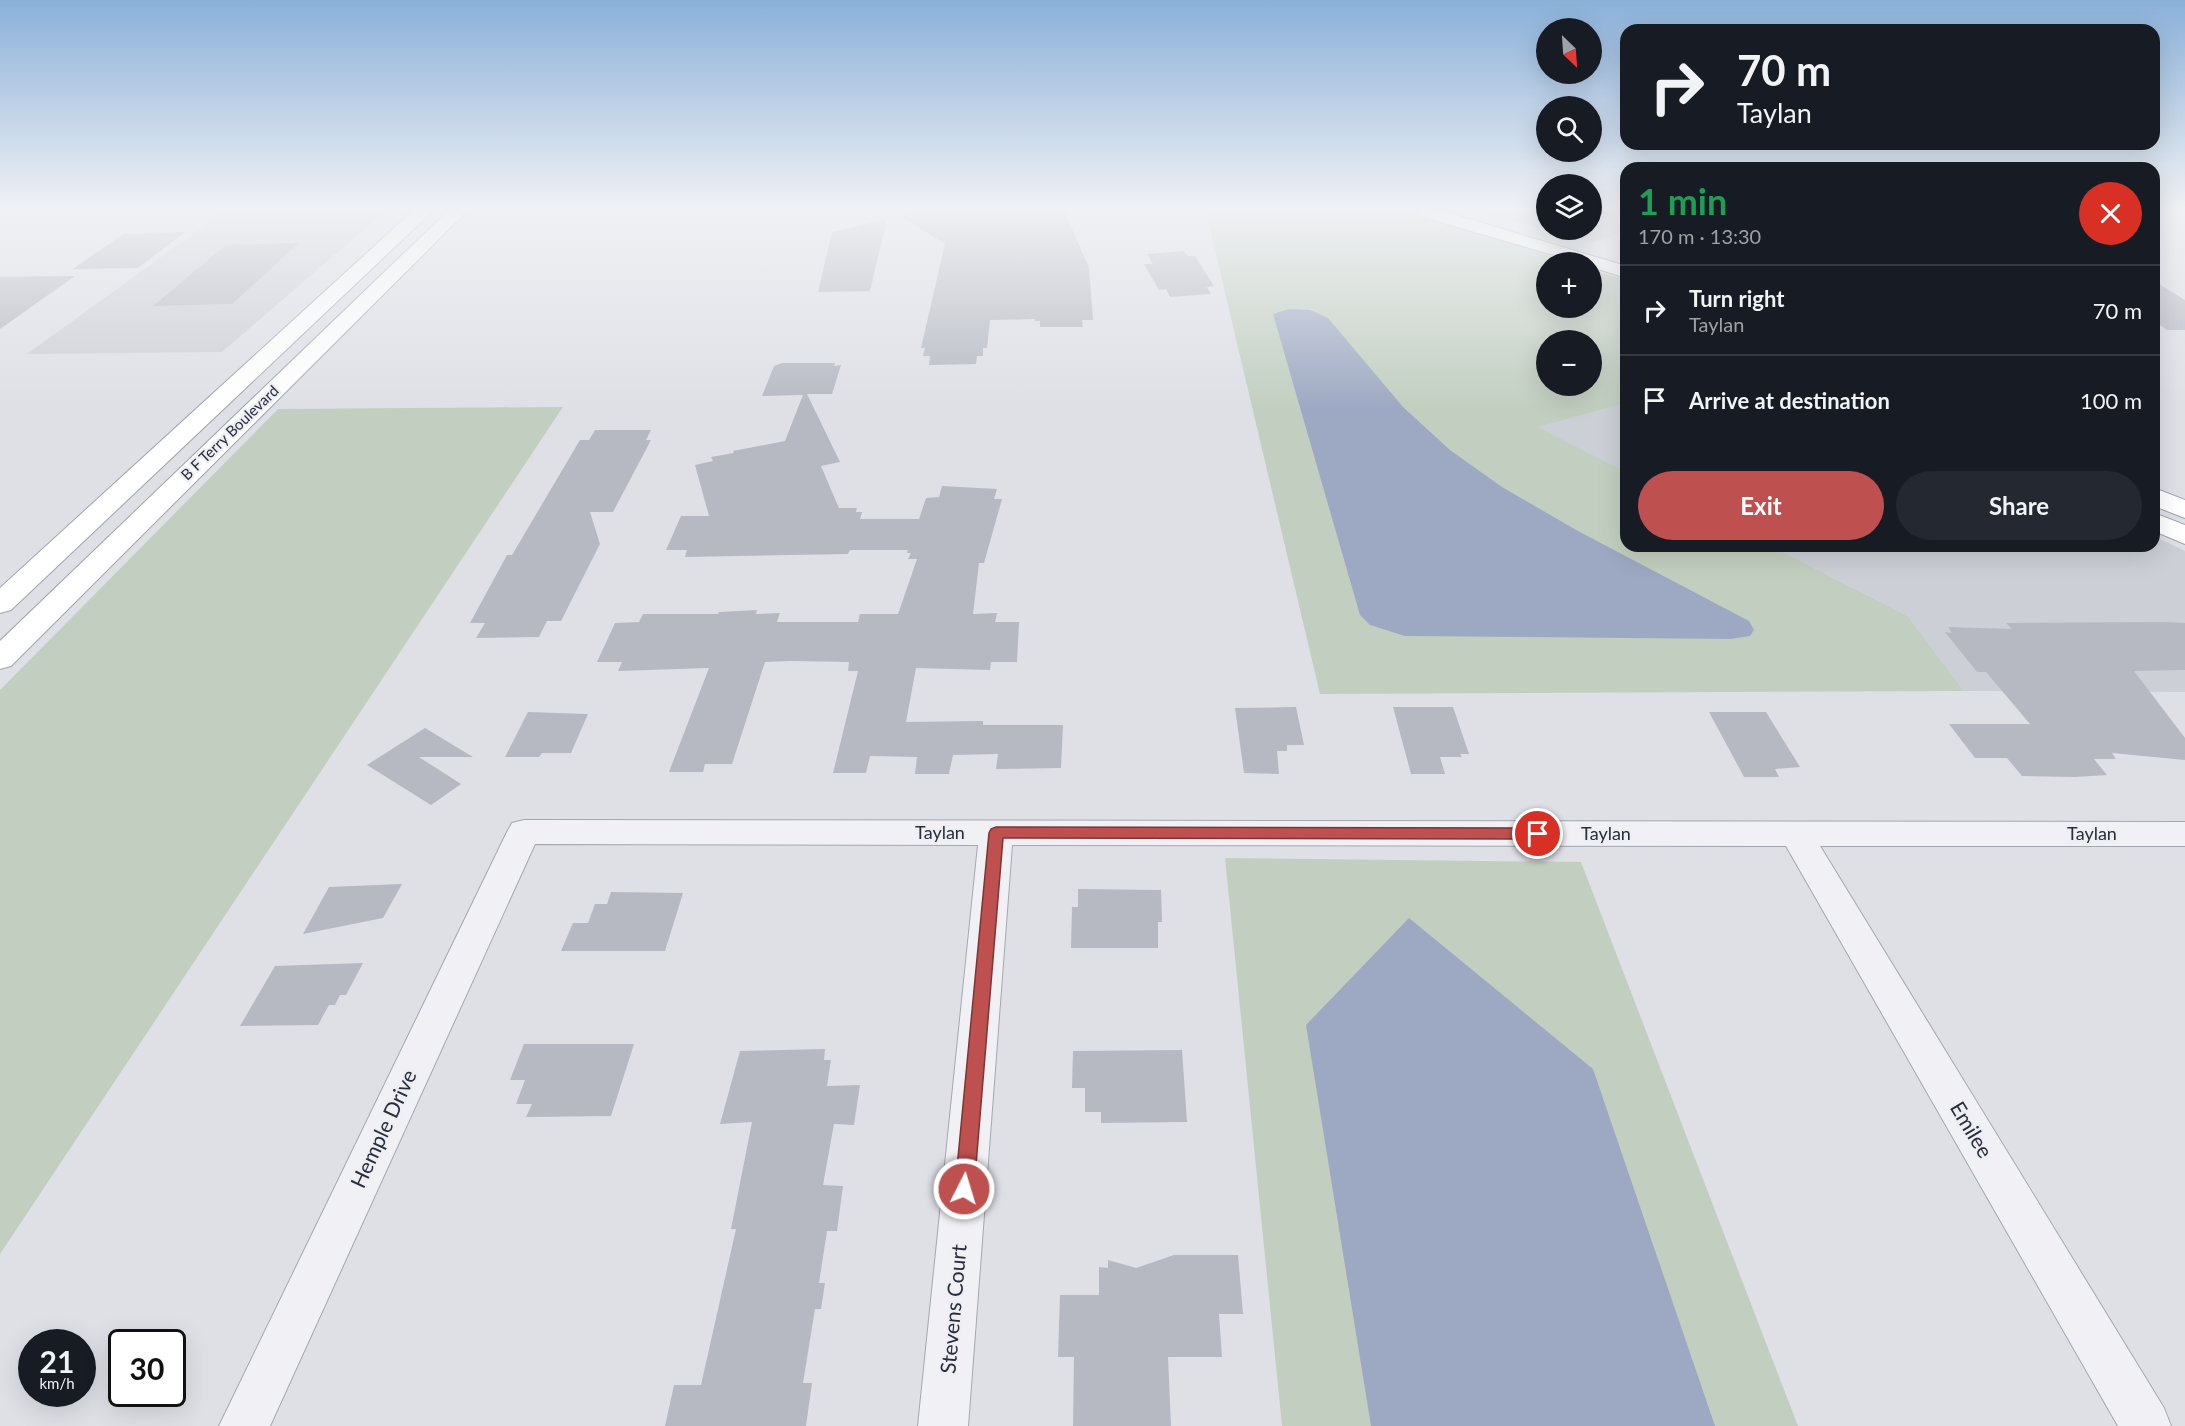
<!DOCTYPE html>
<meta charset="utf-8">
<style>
body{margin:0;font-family:Lato,sans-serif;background:#242831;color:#f1f3f6;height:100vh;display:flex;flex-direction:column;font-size:22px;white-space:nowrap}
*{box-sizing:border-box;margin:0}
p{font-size:20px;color:#9ea1a6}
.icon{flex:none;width:33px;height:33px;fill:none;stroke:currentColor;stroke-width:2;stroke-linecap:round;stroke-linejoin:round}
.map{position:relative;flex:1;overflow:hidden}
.panel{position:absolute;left:1620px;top:162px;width:540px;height:390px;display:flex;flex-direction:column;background:#171b24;border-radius:18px;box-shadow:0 6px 24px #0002}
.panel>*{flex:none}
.hud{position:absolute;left:1620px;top:24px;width:540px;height:126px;border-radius:18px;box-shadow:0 6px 24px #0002;background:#171b24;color:#f1f3f6;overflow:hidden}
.needle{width:39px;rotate:155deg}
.buttons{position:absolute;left:1536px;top:18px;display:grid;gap:12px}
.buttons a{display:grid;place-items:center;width:66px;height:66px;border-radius:50%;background:#171b24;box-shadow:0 6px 24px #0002;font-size:30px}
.speed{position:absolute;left:18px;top:1329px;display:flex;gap:12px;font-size:30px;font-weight:700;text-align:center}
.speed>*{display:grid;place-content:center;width:78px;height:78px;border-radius:50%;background:#171b24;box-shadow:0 6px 24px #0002;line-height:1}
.speed small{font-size:15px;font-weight:400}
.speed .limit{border:3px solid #111;border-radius:9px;background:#fff;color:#111}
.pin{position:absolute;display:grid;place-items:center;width:51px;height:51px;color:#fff;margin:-26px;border:3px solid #fff;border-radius:50%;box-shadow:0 2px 6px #0007}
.me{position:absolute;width:66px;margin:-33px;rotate:5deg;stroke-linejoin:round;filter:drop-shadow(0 0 4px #0008)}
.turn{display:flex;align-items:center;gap:21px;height:126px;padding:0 18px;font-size:27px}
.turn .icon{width:78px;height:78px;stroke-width:2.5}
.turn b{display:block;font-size:42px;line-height:51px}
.round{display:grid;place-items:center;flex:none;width:63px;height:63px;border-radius:32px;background:#242831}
.headline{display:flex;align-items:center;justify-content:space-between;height:102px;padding:0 18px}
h1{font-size:36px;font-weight:700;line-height:45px;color:#1e9e55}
.action{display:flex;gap:12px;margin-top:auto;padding:12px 18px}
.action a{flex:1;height:69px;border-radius:36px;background:#be5150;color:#fff;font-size:24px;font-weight:700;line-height:69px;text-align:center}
.action a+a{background:#242831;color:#f1f3f6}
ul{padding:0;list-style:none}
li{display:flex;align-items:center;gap:18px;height:90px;padding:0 18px;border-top:2px solid #363941}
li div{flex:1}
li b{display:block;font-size:22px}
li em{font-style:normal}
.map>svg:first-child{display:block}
.built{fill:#cdcfd7}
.green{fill:#c2cfc0;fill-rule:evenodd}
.water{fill:#9da9c2}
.building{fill:#b6b9c2}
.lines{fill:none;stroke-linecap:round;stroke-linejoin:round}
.minor-casing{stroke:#a4a7af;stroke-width:2}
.major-casing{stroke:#9fa3b0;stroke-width:2}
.minor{fill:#f1f1f5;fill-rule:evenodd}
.major{fill:#fff;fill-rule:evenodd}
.route{fill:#be5150;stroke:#7c3534;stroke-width:1.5}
.labels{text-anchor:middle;stroke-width:4.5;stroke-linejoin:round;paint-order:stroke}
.far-street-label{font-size:15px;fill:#292d3b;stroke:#edeff4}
.street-label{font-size:18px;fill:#292d3b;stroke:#edeff4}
.near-street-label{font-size:21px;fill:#292d3b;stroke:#edeff4}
</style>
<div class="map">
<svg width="2185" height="1426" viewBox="0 0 2185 1426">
<rect width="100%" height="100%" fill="#dee0e6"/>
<!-- built -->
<g class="built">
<polygon points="229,208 389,208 222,352 27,354"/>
<polygon points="1465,208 1546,208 1546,230 1592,230 1592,208 1626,208 1626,231 1593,243"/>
<polygon points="1626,403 1626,472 1537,427"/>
<polygon points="2154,536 2185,551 2185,692 1964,691 1908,616 1771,546 2154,546"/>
</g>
<!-- green -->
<g class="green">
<path d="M1205 208H1368L1439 222 1569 262H1546V308H1592V270L1626 280V403L1538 427 1626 472V546H1771L1908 616 1964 691 1320 694ZM1546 340H1592V386H1546Z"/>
<polygon points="563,407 0,1254 0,690 278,409"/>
<polygon points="1225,858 1581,862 1798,1426 1282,1426"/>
</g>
<!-- water -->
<g class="water">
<polygon points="1289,309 1310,310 1328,318 1403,407 1450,450 1502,487 1578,531 1749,621 1754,630 1750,636 1731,639 1405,636 1370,625 1360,615 1273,314"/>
<polygon points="1409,918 1593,1069 1715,1426 1371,1426 1306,1025"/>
</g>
<!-- building -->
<g class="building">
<polygon points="931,208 941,211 955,208 1063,208 1089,268 1093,320 1082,320 1083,327 1040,327 1040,321 1035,321 1035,319 990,320 987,348 983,348 983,356 977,356 976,364 929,365 930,356 923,356 925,348 921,348 945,244 900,216"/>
<polygon points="887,219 870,291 818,292 832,232"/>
<polygon points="185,232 138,268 73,269 123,234"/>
<polygon points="299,243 232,304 153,306 226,245"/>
<polygon points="1184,251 1188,256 1195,256 1214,286 1207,287 1211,294 1170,297 1166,289 1159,290 1144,264 1153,264 1147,254"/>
<polygon points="75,276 0,329 0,277"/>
<polygon points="2154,281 2185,300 2185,330 2167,330 2154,321"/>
<polygon points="782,363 835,363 834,366 841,365 832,394 807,394 840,462 821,466 839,508 857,508 856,512 862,512 860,519 919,519 926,498 939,497 942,486 997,489 994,499 1002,499 984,563 979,563 973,614 997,613 995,622 1019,622 1017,662 991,662 990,670 916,668 906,722 983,721 983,725 1063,725 1061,768 996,769 998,754 953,755 949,774 915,774 917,757 870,756 866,773 833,773 858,671 848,671 849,662 790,661 765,662 732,764 705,764 703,772 669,772 709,668 618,671 622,662 597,662 615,623 639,622 643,614 718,614 719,612 757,610 756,614 780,613 777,622 858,622 860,614 898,614 917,559 908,559 911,553 907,553 908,550 850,550 848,554 685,557 687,550 666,550 681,516 709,516 695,465 713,461 711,457 734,453 733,451 785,441 803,395 762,396 774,366"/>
<polygon points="595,430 651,430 646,440 651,440 613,512 590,512 600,544 561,621 547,621 539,637 476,638 485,623 470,623 507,555 512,555 580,440 589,440"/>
<polygon points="2165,622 2185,623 2185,670 2134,671 2185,738 2185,760 2112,753 2116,759 2094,759 2107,775 2075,777 2022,776 2007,758 1975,758 1949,724 2030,724 1986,672 1977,672 1945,632 1952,633 1948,627 2012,629 2006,623"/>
<polygon points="1296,707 1304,745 1287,745 1287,751 1277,751 1279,774 1244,773 1235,708"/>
<polygon points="1393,707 1453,707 1469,754 1460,754 1462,757 1440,757 1445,774 1411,774"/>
<polygon points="528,712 588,714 571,753 542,753 539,757 505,757"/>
<polygon points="1709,712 1766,712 1800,767 1775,769 1779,777 1744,777"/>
<polygon points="425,728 473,757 419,757 461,784 431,805 367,765"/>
<polygon points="402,884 383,918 303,934 329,887"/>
<polygon points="1078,889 1161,890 1162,922 1158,922 1158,948 1071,948 1072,907 1078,907"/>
<polygon points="611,892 683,893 665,951 561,951 573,923 588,923 595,904 607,904"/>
<polygon points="363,963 346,995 340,995 335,1005 329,1005 318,1025 240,1026 275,966"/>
<polygon points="524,1044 634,1044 611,1116 526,1117 532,1104 516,1104 525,1080 510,1080"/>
<polygon points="825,1049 824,1060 831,1060 827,1086 860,1085 854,1125 834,1124 823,1185 843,1186 837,1231 827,1231 819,1283 825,1283 821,1309 815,1309 803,1383 812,1383 806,1426 665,1426 674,1385 701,1385 736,1229 731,1229 752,1122 720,1124 740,1051"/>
<polygon points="1182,1050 1187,1122 1101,1123 1101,1112 1085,1112 1085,1088 1072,1088 1073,1051"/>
<polygon points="1174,1255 1238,1255 1243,1314 1219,1314 1222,1357 1168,1357 1171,1426 1073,1426 1074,1357 1058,1357 1060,1295 1099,1295 1099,1267 1108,1268 1108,1260 1136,1268"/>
</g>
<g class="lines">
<!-- minor casing -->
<g class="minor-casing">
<polygon id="minor" points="524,820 2185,822 2185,846 1820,846 2164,1408 2171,1426 2118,1426 1786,846 1012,845 968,1426 918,1426 978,845 535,844 270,1426 219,1426 507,832 512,823"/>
</g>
<!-- major casing -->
<g class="major-casing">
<g id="major">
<polygon points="416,208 436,208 11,610 0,613 0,588"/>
<polygon points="451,208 470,208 11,666 0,669 0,641"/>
<polygon points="1403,208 1432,208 1626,266 1626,278 1592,267 1592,262 1577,262 1406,212"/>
<polygon points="2154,488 2185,500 2185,518 2154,506"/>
<polygon points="2154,513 2185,525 2185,544 2154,531"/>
</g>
</g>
<!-- minor -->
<use href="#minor" class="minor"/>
<!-- major -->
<use href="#major" class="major"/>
</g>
<!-- sky -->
<linearGradient id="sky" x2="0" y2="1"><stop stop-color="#8ab0d9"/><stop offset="0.51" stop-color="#f0f1f4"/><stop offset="1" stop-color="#f0f1f4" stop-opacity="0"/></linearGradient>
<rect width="2185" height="408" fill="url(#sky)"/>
<!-- route -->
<polygon class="route" points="996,827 1538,828 1543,830 1545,834 1543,838 1538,839 1003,838 974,1189 971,1195 964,1198 958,1195 955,1189 989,833 991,829"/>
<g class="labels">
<!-- far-street labels -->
<g class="far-street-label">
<text transform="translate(230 433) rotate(-44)" y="5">B F Terry Boulevard</text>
</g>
<!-- street labels -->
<g class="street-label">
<text x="940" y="839">Taylan</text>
<text x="1606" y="840">Taylan</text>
<text x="2092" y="840">Taylan</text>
</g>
<!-- near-street labels -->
<g class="near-street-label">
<text transform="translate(384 1129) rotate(-65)" y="7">Hemple Drive</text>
<text transform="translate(1971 1130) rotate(59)" y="7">Emilee</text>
<text transform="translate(954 1309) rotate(-85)" y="7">Stevens Court</text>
</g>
</g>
</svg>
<div class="buttons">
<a><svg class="needle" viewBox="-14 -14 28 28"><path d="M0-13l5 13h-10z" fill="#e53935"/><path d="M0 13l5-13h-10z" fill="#9ea1a6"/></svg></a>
<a><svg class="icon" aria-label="search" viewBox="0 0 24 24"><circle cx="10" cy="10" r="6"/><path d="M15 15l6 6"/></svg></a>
<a><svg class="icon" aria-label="layers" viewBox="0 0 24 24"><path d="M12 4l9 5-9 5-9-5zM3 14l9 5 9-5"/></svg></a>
<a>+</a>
<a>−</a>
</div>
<div class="speed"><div>21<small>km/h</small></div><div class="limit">30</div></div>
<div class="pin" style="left:1538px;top:834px;background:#d93025"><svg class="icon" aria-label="arrive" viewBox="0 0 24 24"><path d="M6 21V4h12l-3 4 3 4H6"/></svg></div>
<svg class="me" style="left:964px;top:1189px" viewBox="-20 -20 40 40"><circle r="17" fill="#be5150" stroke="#fff" stroke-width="3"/><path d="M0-11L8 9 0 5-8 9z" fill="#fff"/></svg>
<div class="hud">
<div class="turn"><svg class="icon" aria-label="right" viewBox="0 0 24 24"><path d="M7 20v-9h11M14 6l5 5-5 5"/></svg><div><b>70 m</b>Taylan</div></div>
</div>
<section class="panel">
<div class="headline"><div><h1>1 min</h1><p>170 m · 13:30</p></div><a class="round" style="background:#d93025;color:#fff"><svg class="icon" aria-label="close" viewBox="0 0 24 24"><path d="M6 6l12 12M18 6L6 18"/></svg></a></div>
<ul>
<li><svg class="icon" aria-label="right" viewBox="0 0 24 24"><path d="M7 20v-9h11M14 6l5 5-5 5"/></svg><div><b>Turn right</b><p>Taylan</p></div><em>70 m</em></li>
<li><svg class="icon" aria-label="arrive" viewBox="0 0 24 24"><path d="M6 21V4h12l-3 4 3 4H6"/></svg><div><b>Arrive at destination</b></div><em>100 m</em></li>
</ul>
<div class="action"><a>Exit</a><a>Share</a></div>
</section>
</div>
